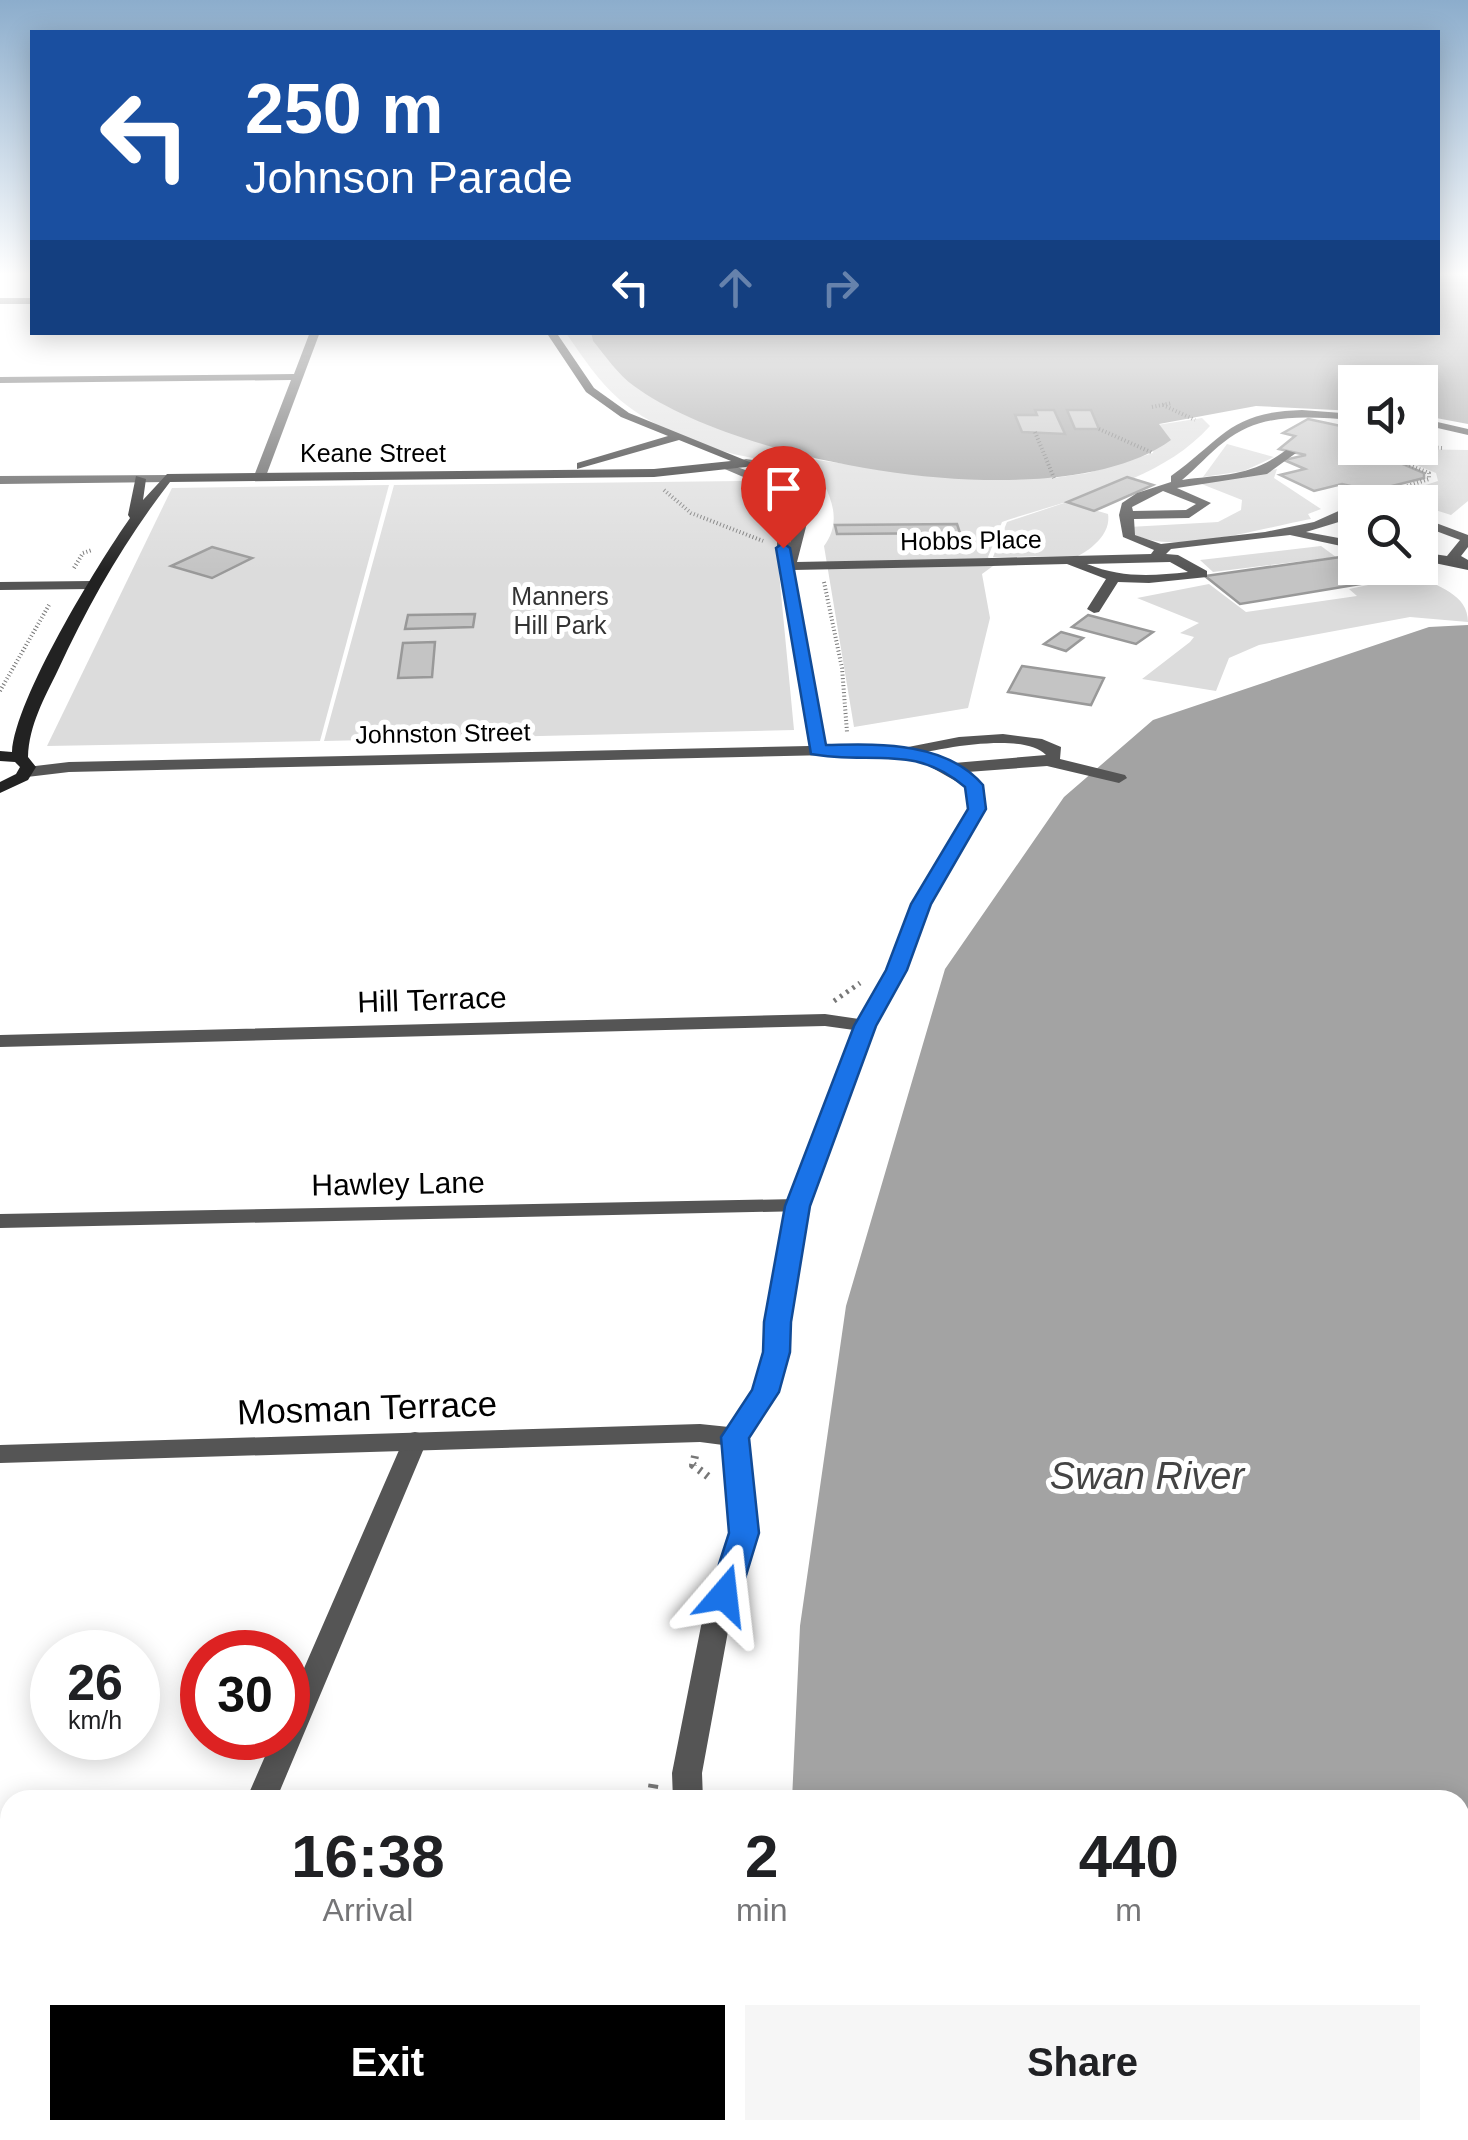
<!DOCTYPE html>
<style>
body{margin:0;font-family:Helvetica,sans-serif;background:#f6f6f6;color:#202124;height:100vh;display:flex;flex-direction:column;font-size:38px;white-space:nowrap}
*{box-sizing:border-box;margin:0}
p{font-size:32px;color:#757577}
.icon{flex:none;width:55px;height:55px;fill:none;stroke:currentColor;stroke-width:2;stroke-linecap:round;stroke-linejoin:round}
.map{position:relative;flex:1;overflow:hidden}
.panel{position:absolute;left:0px;top:1790px;width:1470px;height:350px;display:flex;flex-direction:column;background:#fff;border-radius:30px 30px 0 0;box-shadow:0 5px 25px #0003}
.panel>*{flex:none}
.top-card{position:absolute;left:30px;top:30px;width:1410px;height:305px;border-radius:0px;box-shadow:0 5px 25px #0003;background:#1a4fa0;color:#fff;overflow:hidden}
.fabs{position:absolute;left:1338px;top:365px;display:grid;gap:20px}
.fabs a{display:grid;place-items:center;width:100px;height:100px;border-radius:0px;background:#fff;box-shadow:0 5px 25px #0003;font-size:50px}
.speed{position:absolute;left:30px;top:1630px;display:flex;gap:20px;font-size:50px;font-weight:700;text-align:center}
.speed>*{display:grid;place-content:center;width:130px;height:130px;border-radius:50%;background:#fff;box-shadow:0 5px 25px #0003;line-height:1}
.speed small{font-size:25px;font-weight:400}
.speed .limit{border:15px solid #d22;background:#fff;color:#111}
.pin{position:absolute;display:grid;place-items:center;width:85px;height:85px;color:#fff;margin:-102px -42px;border-radius:50% 50% 50% 0;rotate:-45deg;box-shadow:0 0 10px #0007}
.pin .icon{rotate:45deg}
.me{position:absolute;width:110px;margin:-55px;rotate:17deg;stroke-linejoin:round;filter:drop-shadow(0 0 8px #0008)}
.turn{display:flex;align-items:center;gap:35px;height:210px;padding:0 50px;font-size:45px}
.turn .icon{width:130px;height:130px;stroke-width:2.5}
.turn b{display:block;font-size:70px;line-height:85px}
.lanes{display:flex;align-items:center;height:95px;padding:0 50px;background:#0003;justify-content:center;gap:50px;direction:ltr}
.lanes .off{opacity:.35}
.eta{display:flex;justify-content:space-evenly;align-items:center;height:170px;text-align:center}
.eta b{font-size:60px;font-weight:700;line-height:70px}
.action{display:flex;gap:20px;margin-top:auto;padding:20px 50px}
.action a{flex:1;height:115px;border-radius:0px;background:#000;color:#fff;font-size:40px;font-weight:700;line-height:115px;text-align:center}
.action a+a{background:#f6f6f6;color:#202124}
.map>svg:first-child{display:block}
.green{fill:#dcdcdc}
.water{fill:#a3a3a3}
.building{fill:#c4c4c4;stroke:#999;stroke-width:2.5}
.lines{fill:none;stroke-linecap:round;stroke-linejoin:round}
.path-far3{stroke:#777;stroke-width:4;stroke-dasharray:1 2.5;stroke-linecap:butt}
.path-far2{stroke:#777;stroke-width:5;stroke-dasharray:2.5 5;stroke-linecap:butt}
.path-far1{stroke:#777;stroke-width:8;stroke-dasharray:2.5 6;stroke-linecap:butt}
.path{stroke:#777;stroke-width:10;stroke-dasharray:4 8;stroke-linecap:butt}
.lane{fill:#555;fill-rule:evenodd}
.street{fill:#555;fill-rule:evenodd}
.secondary{fill:#222;fill-rule:evenodd}
.route{fill:#1a73e8;stroke:#114b97;stroke-width:2.5}
.labels{text-anchor:middle;stroke-width:10;stroke-linejoin:round;paint-order:stroke}
.far-street-label{font-size:25px;fill:#000;stroke:#fff}
.far-park-label{font-size:25px;fill:#333;stroke:#fff}
.street-label{font-size:30px;fill:#000;stroke:#fff}
.near-street-label{font-size:35px;fill:#000;stroke:#fff}
.near-water-label{font-size:38px;font-style:italic;fill:#444;stroke:#fff}
</style>
<div class="map">
<svg width="1468" height="2140" viewBox="0 0 1468 2140">
<rect width="100%" height="100%" fill="#fff"/>
<!-- green -->
<g class="green">
<path d="M566 333H591L593 341 810 459 931 476 1054 478 1088 473 1153 453 1157 425 1202 418 1210 426C1159 483 1072 498 1002 522L988 557 993 566 982 574 990 618 968 708 854 727 824 546C846 517 826 486 810 460 752 468 665 438 620 400 598 381 582 356 566 333Z"/>
<polygon points="1227,444 1274,457 1244,471 1203,477"/>
<polygon points="1408,449 1468,450 1468,501 1451,515 1391,496 1438,481 1436,473 1387,453"/>
<path d="M1277 469 1274 478 1321 509 1308 514 1311 519C1266 527 1170 557 1132 533L1129 527 1218 522 1241 510 1242 500 1199 483Z"/>
<polygon points="741,481 779,499 778,562 794,730 324,741 394,485"/>
<polygon points="389,485 320,741 47,746 172,488"/>
<path d="M1067 502 1108 514C1111 533 1093 548 1078 556L993 557 1007 522Z"/>
<polygon points="1321,546 1336,557 1213,572 1200,560"/>
<path d="M1416 575C1438 587 1468 594 1468 622L1410 617 1259 645 1229 658 1216 691 1142 679 1190 642 1194 637 1180 633 1199 623 1137 598 1209 584 1246 612 1357 596 1349 589Z"/>
</g>
<!-- water -->
<g class="water">
<path d="M1438 272H1468V424L1420 415V382H1355V411L1256 406 1159 424 1171 440C1059 522 741 465 634 386 618 375 605 355 593 341L591 333 1438 332Z"/>
<polygon points="1468,625 1468,2140 775,2140 776,2130 1460,2130 1460,1800 792,1800 800,1626 846,1306 945,969 1064,797 1153,720 1429,627"/>
</g>
<!-- building -->
<g class="building">
<polygon points="1035,410 1054,410 1065,434 1022,432 1015,415 1037,415"/>
<polygon points="1067,410 1091,410 1099,429 1075,429"/>
<polygon points="1308,419 1355,429 1355,448 1378,448 1372,451 1424,473 1424,478 1372,491 1342,484 1314,491 1280,475 1305,469 1284,460 1306,455 1279,449 1295,436 1283,433"/>
<polygon points="1127,477 1153,485 1094,511 1067,502"/>
<polygon points="957,524 960,533 837,534 835,525"/>
<polygon points="212,547 252,558 212,578 171,566"/>
<polygon points="1355,555 1355,568 1395,568 1408,576 1240,604 1205,576"/>
<polygon points="475,614 473,627 405,629 408,615"/>
<polygon points="1088,615 1153,632 1136,644 1072,627"/>
<polygon points="1061,632 1083,638 1066,651 1044,644"/>
<polygon points="435,642 432,677 398,678 403,643"/>
<polygon points="1022,666 1104,678 1091,705 1008,692"/>
</g>
<g class="lines">
<!-- path-far3 -->
<g class="path-far3">
<polyline points="1163,405 1195,420"/>
<polyline points="1152,407 1172,403"/>
<polyline points="1099,429 1153,453"/>
<polyline points="1035,432 1054,478"/>
<polyline points="1420,447 1442,448"/>
<polyline points="664,490 691,513 763,541"/>
<polyline points="1374,497 1429,479 1429,473 1379,453 1403,448"/>
<polyline points="74,568 83,553 92,550"/>
<polyline points="824,582 842,668 847,732"/>
<polyline points="0,691 49,605"/>
</g>
<!-- path-far2 -->
<polyline class="path-far2" points="834,1001 860,983"/>
<!-- path-far1 -->
<polyline class="path-far1" points="695,1456 693,1465 710,1478"/>
<!-- path -->
<g class="path">
<polyline points="651,1800 654,1781"/>
<polyline points="626,2130 626,2140"/>
</g>
<!-- lane -->
<g class="lane">
<polygon points="310,332 320,332 266,476 260,480 254,476 291,380 0,383 0,377 294,374"/>
<path d="M1302 410 1355 414V420C1309 417 1262 411 1224 442 1209 453 1197 468 1182 480 1223 474 1251 477 1286 450L1296 453 1267 474 1177 488 1211 503 1189 518 1134 519 1135 535 1161 544 1265 532 1314 522 1343 509 1339 501 1345 497 1361 502H1355L1354 513 1342 521 1306 532 1355 541V549L1290 535 1171 549 1166 554 1178 555 1207 571V577L1149 583 1118 582 1099 612 1094 613 1087 609 1106 579 1067 564 992 566 985 562 992 558 1151 554 1154 550 1123 537 1119 515 1122 503 1137 493 1171 482V476C1223 439 1229 412 1302 410ZM1163 491 1196 504 1186 510 1133 511 1132 507ZM1170 562 1188 572C1152 576 1121 578 1087 564Z"/>
<polygon points="1420,418 1468,429 1468,435 1420,424"/>
<polygon points="1420,517 1468,535 1468,547 1461,556 1468,560 1468,570 1420,560 1420,552 1447,556 1460,540 1420,525"/>
<path d="M1003 734 1042 739 1061 747 1060 759 1125 775 1127 778 1119 783 1047 766 954 773 946 768 954 763 1046 755C1024 731 935 749 904 757L896 752 898 749 959 737Z"/>
<polygon points="797,1199 808,1206 805,1211 0,1228 0,1214"/>
<polygon points="415,1432 424,1434 427,1441 276,1800 246,1800 273,1738 288,1738 288,1705 403,1441 406,1434"/>
</g>
<!-- street -->
<g class="street">
<rect x="0" y="298" width="32" height="6"/>
<path d="M746 459 786 465 803 478 807 523 797 562 992 558 999 562 992 566 793 570 825 745C882 744 933 745 980 782L985 809 930 904 905 970 875 1026 808 1206 789 1322V1352L777 1392 748 1438 757 1533 729 1626 702 1773 703 1800H673L672 1773 701 1626 731 1533 723 1445 700 1442 0 1463V1445L700 1424 729 1427 753 1390 765 1352V1322L786 1206 854 1030 825 1026 0 1047V1035L825 1014 859 1019 887 970 912 904 969 809 966 787 922 762 874 754 69 772 27 777 19 772 27 767 69 762 809 746 777 555V499L762 485 720 467 726 463 770 479 787 495 790 543 795 512 791 480 779 471 742 466V460Z"/>
<polygon points="171,475 173,478 167,482 0,484 0,476"/>
<polygon points="0,582 91,581 98,585 91,589 0,590"/>
<rect x="0" y="2051" width="10" height="34"/>
<polygon points="656,2130 690,2130 691,2140 657,2140"/>
</g>
<!-- secondary -->
<path class="secondary" d="M546 332H556L594 388 629 413 752 463 746 467 654 477 170 482C125 540 89 603 58 670 44 699 29 725 28 757L36 767 28 780 0 793V782L16 774 20 767 15 762 0 761V751L12 752C15 699 97 565 130 518L128 515 136 476 146 479 143 500 167 474 654 469 731 461 679 440 577 469V463L668 436 621 417 586 392Z"/>
</g>
<!-- sky -->
<linearGradient id="sky" x2="0" y2="1"><stop stop-color="#8cadcc"/><stop offset="0.48" stop-color="#fff"/><stop offset="1" stop-color="#fff" stop-opacity="0"/></linearGradient>
<rect width="1468" height="571" fill="url(#sky)"/>
<!-- route -->
<path class="route" d="M783 543 790 548 826 745C879 744 945 741 983 785L986 809 931 904 907 970 876 1026 810 1206 791 1322 790 1352 779 1392 749 1438 759 1533 740 1595 735 1604 724 1608 714 1604 709 1595 729 1533 721 1437 752 1390 763 1352 764 1322 785 1206 854 1026 886 970 911 904 968 809 965 787C914 743 869 765 811 754L776 548Z"/>
<g class="labels">
<!-- far-street labels -->
<g class="far-street-label">
<text x="373" y="462">Keane Street</text>
<text transform="translate(971 540) rotate(-1)" y="9">Hobbs Place</text>
<text transform="translate(443 733) rotate(-1)" y="9">Johnston Street</text>
</g>
<!-- far-park labels -->
<g class="far-park-label">
<text x="560" y="605">Manners<tspan x="560" dy="29">Hill Park</tspan></text>
</g>
<!-- street labels -->
<g class="street-label">
<text transform="translate(432 1000) rotate(-2)" y="10">Hill Terrace</text>
<text transform="translate(398 1184) rotate(-1)" y="10">Hawley Lane</text>
</g>
<!-- near-street labels -->
<g class="near-street-label">
<text transform="translate(367 1408) rotate(-2)" y="12">Mosman Terrace</text>
</g>
<!-- near-water labels -->
<g class="near-water-label">
<text x="1147" y="1489">Swan River</text>
</g>
</g>
</svg>
<div class="fabs">
<a><svg class="icon" aria-label="sound" viewBox="0 0 24 24"><path d="M4 9h4l5-4v14l-5-4H4zM17 9q2 3 0 6"/></svg></a>
<a><svg class="icon" aria-label="search" viewBox="0 0 24 24"><circle cx="10" cy="10" r="6"/><path d="M15 15l6 6"/></svg></a>
</div>
<div class="speed"><div>26<small>km/h</small></div><div class="limit">30</div></div>
<div class="pin" style="left:783px;top:548px;background:#d93025"><svg class="icon" aria-label="arrive" viewBox="0 0 24 24"><path d="M6 21V4h12l-3 4 3 4H6"/></svg></div>
<svg class="me" style="left:724px;top:1595px" viewBox="-20 -20 40 40"><path d="M0-17L14 15 0 8-14 15z" fill="#1a73e8" stroke="#fff" stroke-width="4"/></svg>
<div class="top-card">
<div class="turn"><svg class="icon" aria-label="left" viewBox="0 0 24 24"><path d="M17 20v-9H6M10 6l-5 5 5 5"/></svg><div><b>250 m</b>Johnson Parade</div></div>
<div class="lanes"><svg class="icon" aria-label="left" viewBox="0 0 24 24"><path d="M17 20v-9H6M10 6l-5 5 5 5"/></svg><svg class="icon off" aria-label="ahead" viewBox="0 0 24 24"><path d="M12 20V5M6 11l6-6 6 6"/></svg><svg class="icon off" aria-label="right" viewBox="0 0 24 24"><path d="M7 20v-9h11M14 6l5 5-5 5"/></svg></div>
</div>
<section class="panel">
<div class="eta">
<div><b>16:38</b><p>Arrival</p></div>
<div><b>2</b><p>min</p></div>
<div><b>440</b><p>m</p></div>
</div>
<div class="action"><a>Exit</a><a>Share</a></div>
</section>
</div>
